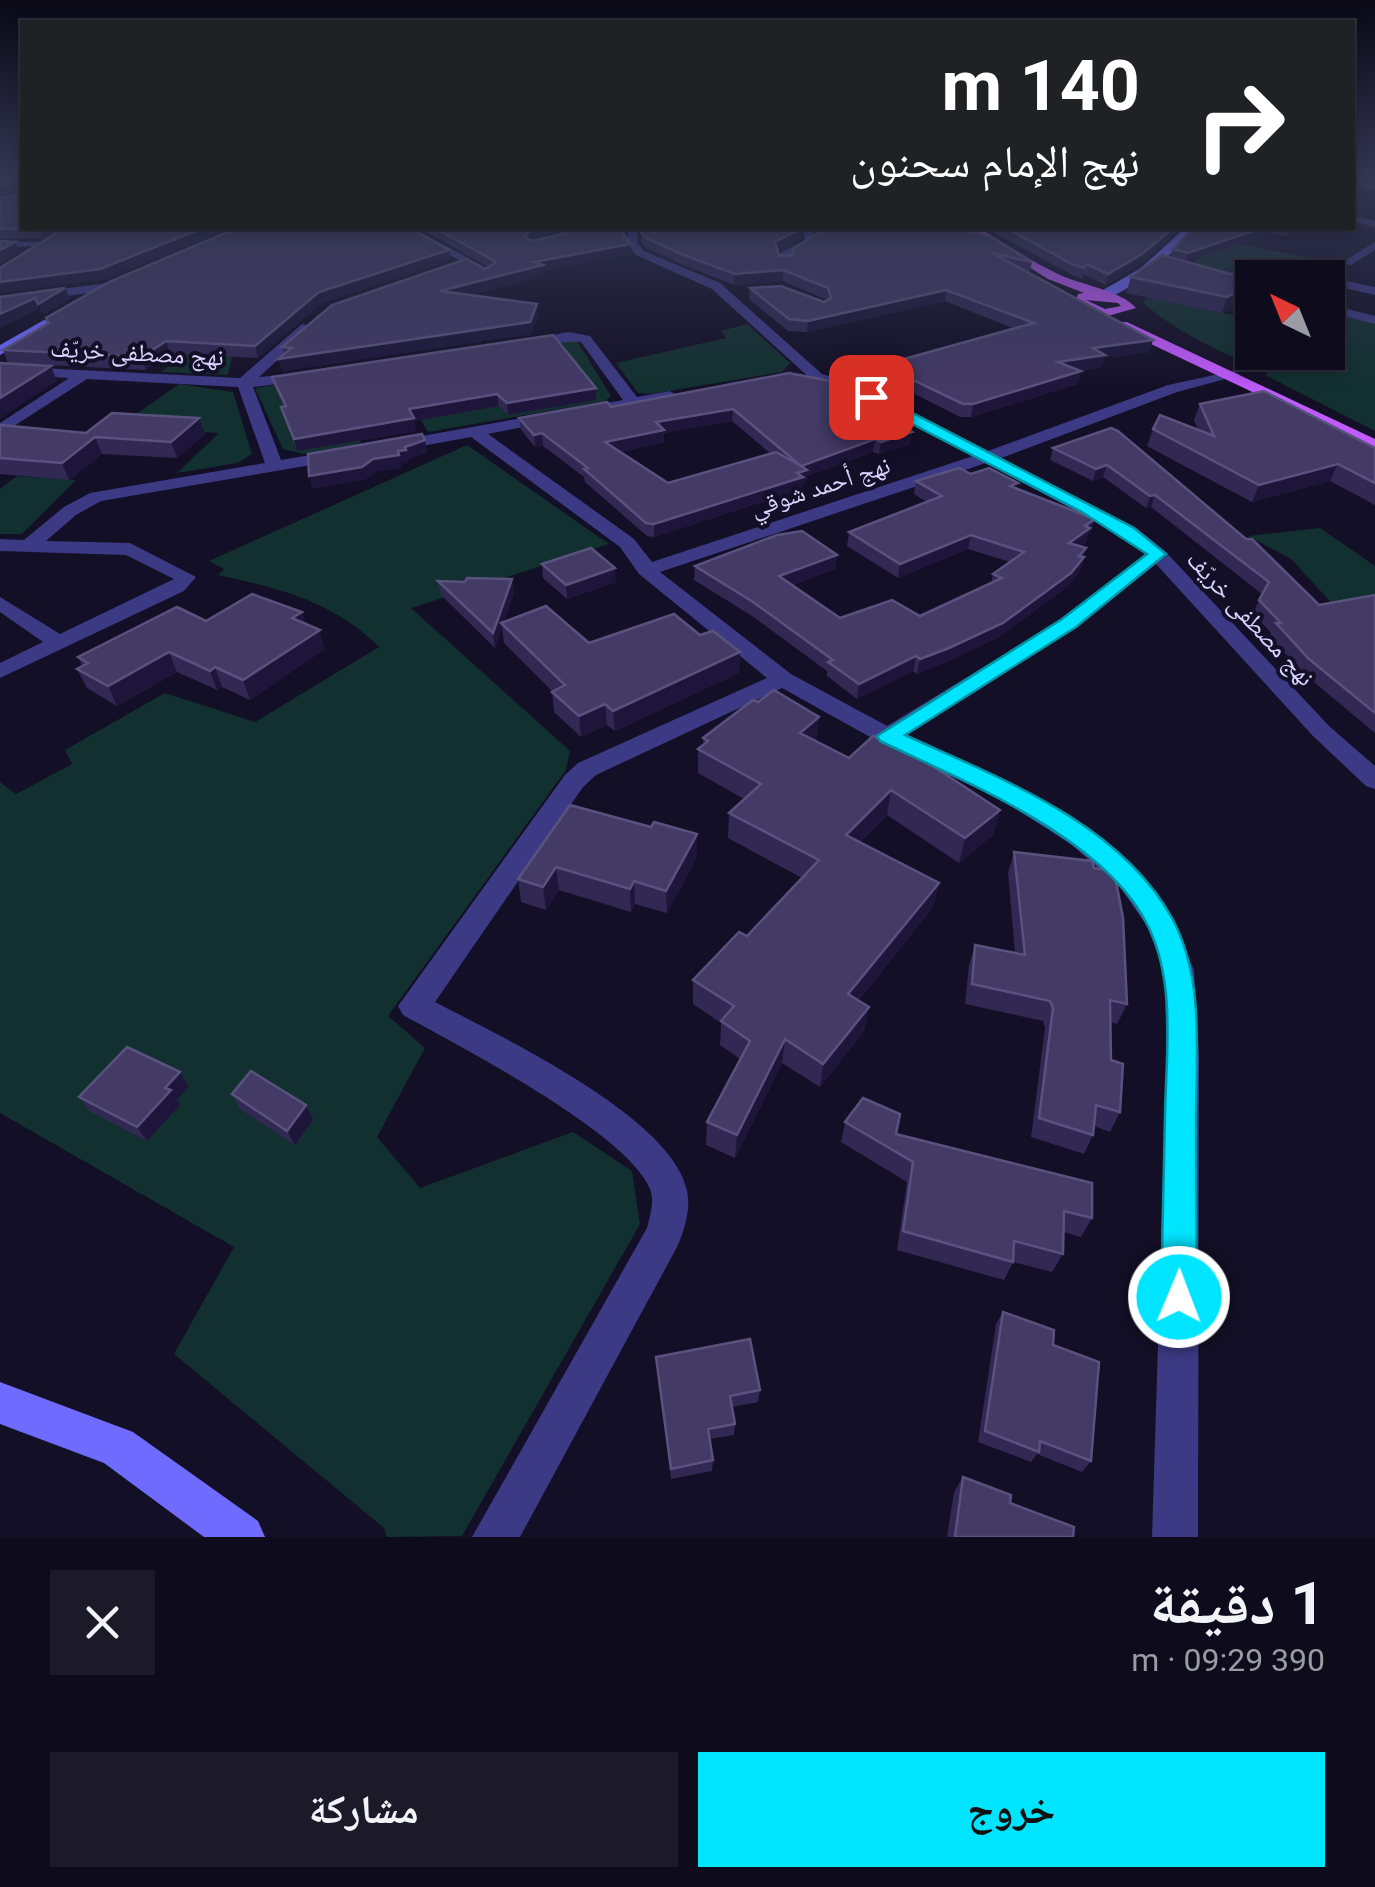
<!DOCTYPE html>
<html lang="ar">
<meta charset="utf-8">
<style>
body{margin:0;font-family:Roboto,"Noto Naskh Arabic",sans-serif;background:#1c1929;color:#f1f3f6;direction:rtl;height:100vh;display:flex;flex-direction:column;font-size:38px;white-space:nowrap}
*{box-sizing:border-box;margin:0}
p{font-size:32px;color:#9b9ba3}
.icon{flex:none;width:55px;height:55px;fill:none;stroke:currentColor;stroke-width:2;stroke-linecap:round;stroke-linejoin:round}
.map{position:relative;height:1537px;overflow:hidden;direction:ltr}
.drawer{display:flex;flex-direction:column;background:#0e0b1c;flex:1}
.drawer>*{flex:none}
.top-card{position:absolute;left:20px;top:20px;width:1335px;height:210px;border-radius:0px;box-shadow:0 5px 15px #0003,0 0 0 2px #2e2b3b;direction:rtl;background:#202124;color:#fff;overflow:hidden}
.needle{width:65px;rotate:317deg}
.controls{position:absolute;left:1235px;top:260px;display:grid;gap:20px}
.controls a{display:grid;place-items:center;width:110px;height:110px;border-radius:0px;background:#0e0b1c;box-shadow:0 5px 15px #0003,0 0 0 2px #2e2b3b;font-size:50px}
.pin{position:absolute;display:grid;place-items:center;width:85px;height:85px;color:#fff;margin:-42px;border-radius:20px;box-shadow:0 5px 15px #0006}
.me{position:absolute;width:110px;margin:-55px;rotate:1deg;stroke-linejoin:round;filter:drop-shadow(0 0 8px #0008)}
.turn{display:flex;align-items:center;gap:35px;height:210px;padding:0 50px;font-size:45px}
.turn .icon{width:130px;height:130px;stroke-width:2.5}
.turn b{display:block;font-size:70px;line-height:85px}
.round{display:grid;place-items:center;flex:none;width:105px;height:105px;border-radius:0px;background:#1c1929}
.summary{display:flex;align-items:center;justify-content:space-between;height:170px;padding:0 50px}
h1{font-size:60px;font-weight:700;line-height:75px}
.cta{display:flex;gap:20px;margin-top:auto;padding:20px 50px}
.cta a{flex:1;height:115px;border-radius:0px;background:#00e5ff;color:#111;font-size:40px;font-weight:700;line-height:115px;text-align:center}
.cta a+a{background:#1c1929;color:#f1f3f6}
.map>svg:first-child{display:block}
.green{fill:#12302f}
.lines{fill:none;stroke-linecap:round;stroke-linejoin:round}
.street{fill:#3d3a85;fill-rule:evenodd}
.secondary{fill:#6f6bff;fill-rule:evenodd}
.primary{fill:#c25bff;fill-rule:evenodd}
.wall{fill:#312854;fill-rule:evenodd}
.shaded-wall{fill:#1d163a}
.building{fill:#433a66;stroke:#5a527e;stroke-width:2.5;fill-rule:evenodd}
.route{fill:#00e5ff;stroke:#0095a6;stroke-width:2.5}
.labels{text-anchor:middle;stroke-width:8;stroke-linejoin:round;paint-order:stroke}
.far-street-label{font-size:25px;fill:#d9d4ff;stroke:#130f26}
</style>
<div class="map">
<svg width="1375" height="1537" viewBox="0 0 1375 1537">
<rect width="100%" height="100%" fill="#130f26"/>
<!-- green -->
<g class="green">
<polygon points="1241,244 1333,263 1300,277 1252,278 1252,286 1188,267 1202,253"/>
<path d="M1147 297 1237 316 1252 306V352H1328V311L1375 322V431L1265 375 1268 373C1224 353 1181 335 1143 303Z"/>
<polygon points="747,324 790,363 782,372 651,394 638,393 616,363 726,338 721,331"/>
<polygon points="561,339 577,341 611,396 605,401 428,432 414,408 345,408 361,443 303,454 283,449 255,388"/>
<polygon points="197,346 241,349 232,357 228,375 161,372"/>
<polygon points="179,384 233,392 252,454 237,463 177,473 219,433 157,429 169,416 138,413"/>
<path d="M467 445 609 544 411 608 570 751 566 770 388 1016 425 1048 377 1137 420 1188 573 1132 632 1171 640 1224 462 1536 387 1537 384 1528 174 1354 234 1247 0 1113V782L16 794 72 764 65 750 165 693 255 722 379 647C335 602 279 588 218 575L224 569 209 561Z"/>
<polygon points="17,476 76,480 22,534 0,534 0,489"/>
<polygon points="1320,528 1375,566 1375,664 1339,611 1291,559 1248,536"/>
</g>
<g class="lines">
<!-- street -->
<g class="street">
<polygon points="1352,181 1375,184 1375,190 1352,187"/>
<polygon points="1352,215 1375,221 1375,227 1352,221"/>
<polygon points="401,228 413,228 494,272 484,274"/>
<path d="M628 228H638L637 243 644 251 720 283 822 374 857 384 988 451 1168 385 1233 371 1240 375 1177 392 1001 458 1135 527 1164 550 1329 726 1375 766V789L1366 786 1313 736 1156 564 1076 627 907 735 1020 788 1090 831 1140 873 1170 914 1194 970 1199 1058 1198 1537H1152L1167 1058 1164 970 1147 926 1120 887 1072 845 1002 800 879 742 782 688 596 775 583 787 435 1002C498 1035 668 1115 686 1187 692 1207 685 1228 677 1247L520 1537H472L647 1228C650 1215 655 1202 650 1189 628 1133 459 1046 403 1015L398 1006 565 775 578 763 767 678 639 574 620 547 471 437 394 451 386 446 394 441 623 400 581 342C560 339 531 353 514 343L568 332 590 336 637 397 670 391 678 396 488 434 634 539 652 562 973 456 847 390 812 380 712 289 636 255 627 243ZM986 463 1121 535 1145 554 1062 619 887 726 791 674 660 572Z"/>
<polygon points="803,228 813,228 816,241 788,257 789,263 781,263 778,254 805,240"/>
<polygon points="0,242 45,242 50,245 0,248"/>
<polygon points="1375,242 1375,250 1351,265 1341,263"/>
<polygon points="1328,277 1375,287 1375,295 1328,284"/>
<polygon points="107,283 111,290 0,305 0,297"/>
<polygon points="1328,304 1375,316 1375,324 1328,312"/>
<polygon points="302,324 314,327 259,377 304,373 311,377 309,380 253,387 281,460 340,450 346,451 346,459 101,501 76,515 46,541 130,543 196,577 184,591 0,678 0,663 43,642 0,612 0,597 60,634 174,579 126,555 0,551 0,539 24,540 64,507 90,493 265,463 238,387 87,379 0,435 0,423 69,378 0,374 0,366 240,378"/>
</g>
<!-- secondary -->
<g class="secondary">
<path d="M1185 228H1196C1177 249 1126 299 1098 299V293L1141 268Z"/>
<polygon points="44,320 56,323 0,355 0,345"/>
<polygon points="0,1382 133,1432 258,1521 265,1537 204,1537 104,1463 0,1424"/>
</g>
<!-- primary -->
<g class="primary">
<path d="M967 228H979C1004 243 1029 260 1056 273 1079 285 1121 290 1136 308L1104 317 1073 307 1078 294 1084 293 1048 279ZM1086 300 1118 303 1121 306 1105 309Z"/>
<polygon points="1117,322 1127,322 1375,439 1375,450 1117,328"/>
</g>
</g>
<!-- wall -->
<g class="wall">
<polygon points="22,177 22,228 60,228 42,238 0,239 0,198 21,194 22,191 0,197"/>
<polygon points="420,228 559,228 555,235 533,241 624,228 624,234 630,254 543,271 543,276 470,295 538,315 531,334 282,371 284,355 282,347 488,267"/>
<polygon points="641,228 801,238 778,251 779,256 792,255 817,234 816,228 959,228 1032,262 1030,272 1025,271 1153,340 1149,352 1104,358 1102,367 1079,371 1081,371 1078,384 971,417 960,417 881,377 882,365 1015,329 945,301 807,332 788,331 749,299 750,288 824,302 827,300 783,281 734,285 681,264 646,248 641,242"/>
<polygon points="986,228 1181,228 1139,265 1105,285 1084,274 1082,279 1070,274"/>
<polygon points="1194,228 1307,228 1287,236 1271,233 1188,262 1252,280 1252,298 1222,313 1126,293 1131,277 1170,258 1173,249"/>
<polygon points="451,260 322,303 258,358 170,353 146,370 8,363 3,350"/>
<polygon points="272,377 596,400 508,415 499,406 414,421 416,431 297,451 285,419 281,407 284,407 275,388"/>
<path d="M845 392 912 432 910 444 879 454 873 452 807 476 806 482 802 484V489L654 537 647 536 585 482 584 477 543 446 535 447 521 430 519 418 611 407ZM732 421 771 454 668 483 620 452 664 442V433Z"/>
<polygon points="1200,404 1375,448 1375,505 1330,481 1252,502 1147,446 1153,429 1198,430 1194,420"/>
<polygon points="199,418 205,434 177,458 102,454 69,480 0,474 0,425 86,433"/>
<polygon points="1111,428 1319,605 1375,595 1375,733 1302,672 1270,637 1271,633 1253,613 1262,594 1151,507 1146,508 1103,477 1093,481 1050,460 1053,448"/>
<polygon points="971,474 1017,489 1091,532 1088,534 1086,542 1080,546 1086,548 1080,571 1067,587 999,637 946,662 917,674 913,671 857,699 827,676 827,671 752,616 694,580 695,566 836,569 792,585 840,618 920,616 991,583 993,574 1010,562 968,549 898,578 847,546 849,532 927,502 914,494 916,481"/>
<polygon points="542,564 616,582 567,599 543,578"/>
<polygon points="438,581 514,593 504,622 589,643 700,635 740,652 739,673 615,731 607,725 581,737 554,712 552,691 504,643 502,628 495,648 441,595"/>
<polygon points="206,621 305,624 325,649 250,700 222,687 217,690 177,672 117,706 87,688 77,669 82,666 78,657"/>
<polygon points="703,738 817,741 849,758 1000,810 993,835 959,863 887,815 860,842 939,883 933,907 858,1001 869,1007 864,1031 820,1087 782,1063 735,1158 706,1145 707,1122 740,1059 720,1045 721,1023 693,1004 693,980 747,936 802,878 728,838 729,813 744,799 698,773 698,749 703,745"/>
<polygon points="570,805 697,857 667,913 635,904 631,912 559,890 546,910 521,902 518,879"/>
<polygon points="1014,852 1127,1004 1117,1024 1110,1022 1111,1060 1120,1112 1110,1132 1094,1126 1093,1135 1084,1154 1031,1137 1045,1028 1043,1021 965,1004 969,965 975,945 1015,953 1008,873"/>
<polygon points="189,1087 177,1100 180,1105 147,1141 89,1111 79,1097"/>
<polygon points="232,1094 313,1120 295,1145 240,1109"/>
<polygon points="845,1122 896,1134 1092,1218 1081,1237 1063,1232 1063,1254 1052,1272 1013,1262 1004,1280 897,1250 907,1182 841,1142"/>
<polygon points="1003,1312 1053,1345 1091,1461 1082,1472 1037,1454 1031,1462 978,1442 996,1324"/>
<polygon points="656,1357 760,1390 758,1402 732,1407 735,1424 734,1435 709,1439 713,1460 712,1471 671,1479"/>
<polygon points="963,1477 1010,1503 1073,1537 947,1537 954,1492"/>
</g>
<!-- shaded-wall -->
<g class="shaded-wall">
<polygon points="18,182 22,191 0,197 0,187"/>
<polygon points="38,228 60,228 42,238"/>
<polygon points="203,228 230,228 104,280 0,293 0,282"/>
<polygon points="545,228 559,228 555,235 529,242 525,237 528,232"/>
<polygon points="802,228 801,238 775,253 775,242"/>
<polygon points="1173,228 1181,228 1139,265 1105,285 1108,274"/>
<polygon points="1262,228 1273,228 1271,233 1185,263 1188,253"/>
<polygon points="1290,228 1307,228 1287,236"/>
<polygon points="15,242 19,252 0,264 0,250"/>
<polygon points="630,244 630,254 543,271 543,276 442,302 440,291 534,262"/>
<polygon points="449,250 451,260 322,303 258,358 255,346 319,292"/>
<polygon points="783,270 783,281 734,285 735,274"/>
<polygon points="1252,285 1252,298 1222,313 1227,297"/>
<polygon points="65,288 70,299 43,315 38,304"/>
<polygon points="946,290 945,301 807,332 808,321"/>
<polygon points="35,298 39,309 0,328 0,314"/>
<polygon points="537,304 538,315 531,334 282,371 278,359"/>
<polygon points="1153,340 1149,352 1104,358 1102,367 1056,374 1058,362 1093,348"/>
<polygon points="166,341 170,353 146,370 142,357"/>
<polygon points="51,366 57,381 0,419 0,398"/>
<polygon points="1081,371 1078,384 971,417 973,404"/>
<polygon points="596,388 596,400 508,415 507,403"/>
<polygon points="497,394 499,406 414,421 416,431 297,451 294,439 409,409"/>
<polygon points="733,409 732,421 664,433 664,442 606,455 605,442 656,422"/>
<polygon points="199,418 205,434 177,458 171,442"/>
<polygon points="905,424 904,434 912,432 910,444 879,454 881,442 900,426"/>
<polygon points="542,433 543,446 535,447 534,435"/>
<polygon points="95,437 102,454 69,480 62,463"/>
<polygon points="875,439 873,452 807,476 806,482 802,484 802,489 654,537 654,524 801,466"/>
<polygon points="425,440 427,453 408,460 408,463 401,464 402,468 376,472 365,480 312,489 309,476 373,459"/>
<polygon points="1338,464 1330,481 1252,502 1259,485"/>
<polygon points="1107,465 1103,477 1093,481 1096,469"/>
<polygon points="1155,495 1151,507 1146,508 1150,496"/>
<polygon points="1095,519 1091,532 1088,534 1086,542 1065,556 1069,543 1085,526"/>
<polygon points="971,535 968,549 898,578 900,564"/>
<polygon points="1086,548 1080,571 1067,587 999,637 946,662 917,674 920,659 1079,556"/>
<polygon points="837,555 836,569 778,590 779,576"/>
<polygon points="615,568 616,582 567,599 566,585"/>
<polygon points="512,579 514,593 503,625 501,623 502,628 495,648 493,633"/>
<polygon points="302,612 308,631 292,618"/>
<polygon points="320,630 325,649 250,700 243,680"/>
<polygon points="169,652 177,672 117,706 108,686"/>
<polygon points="740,652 739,673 615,731 613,711"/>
<polygon points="916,656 913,671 857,699 859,684"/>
<polygon points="215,667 222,687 217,690 210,671"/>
<polygon points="605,704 607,725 581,737 579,716"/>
<polygon points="819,717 817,741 800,733"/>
<polygon points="891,790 887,815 843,859 846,835"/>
<polygon points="1000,810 993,835 959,863 965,838"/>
<polygon points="697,834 697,857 667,913 666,891"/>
<polygon points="556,867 559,890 546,910 543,887"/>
<polygon points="634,881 635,904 631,912 630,889"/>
<polygon points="939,883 933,907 843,1019 848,994"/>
<polygon points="869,1007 864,1031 820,1087 823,1064"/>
<polygon points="785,1039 782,1063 735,1158 737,1135"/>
<polygon points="180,1072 189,1087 177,1100 180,1105 147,1141 137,1127 165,1088"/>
<polygon points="306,1105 313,1120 295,1145 287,1131"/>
</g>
<!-- building -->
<g class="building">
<polygon points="0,177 22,177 22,228 39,228 0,229 0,198 21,194 22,186 18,182 0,187"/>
<polygon points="64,228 203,228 100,269 0,282 0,268"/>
<polygon points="237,228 409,228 449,250 319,292 255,346 166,341 142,357 3,350 49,323 46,318 109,282"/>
<polygon points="435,228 545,228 528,232 525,237 533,241 562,234 566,228 623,228 623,233 630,244 534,262 543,265 440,291 537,304 530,322 278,359 292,348 282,347 332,305 466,259 485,269 496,262"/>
<polygon points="641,228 802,228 775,242 779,256 792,255 793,249 820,232 819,228 959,228 991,237 1032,262 992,253 1153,340 1093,348 1105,355 1058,362 1081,371 973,404 963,404 882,365 1034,323 946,290 808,321 789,319 750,288 781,286 824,302 831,298 828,288 783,270 735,274 681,254 646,238 641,232"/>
<polygon points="1006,228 1173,228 1142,254 1108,274 1087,264 1084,268 1072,264"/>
<polygon points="1194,228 1262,228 1188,253 1173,249"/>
<polygon points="0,241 15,242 0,250"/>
<polygon points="1162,255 1252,280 1252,285 1227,297 1131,277"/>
<polygon points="65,288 38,304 35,298 0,314 0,297"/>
<polygon points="553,335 596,388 507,403 497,394 409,409 414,418 294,439 281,407 286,406 272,377"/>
<polygon points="0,363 51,366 0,398"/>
<path d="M789 373 846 384 845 392 905 424 900 426 912 432 881 442 875 439 801 466 807 470 797 473 803 477 654 524 646 523 584 469 588 468 542 433 534 435 519 418 607 402 611 407ZM733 409 801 466 776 452 668 483 605 442 664 430 656 422Z"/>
<polygon points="1264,391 1375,448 1375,483 1338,464 1259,485 1153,429 1160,415 1214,436 1200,404"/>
<polygon points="112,413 199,418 171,442 95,437 62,463 0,458 0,425 86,433"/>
<polygon points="1111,428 1118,431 1246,539 1252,539 1319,605 1375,595 1375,713 1309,659 1276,623 1281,623 1259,600 1269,582 1155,495 1150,496 1107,465 1096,469 1053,448"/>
<polygon points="422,434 425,440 405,447 406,450 398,451 399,455 373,459 362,467 309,476 308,454"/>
<polygon points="959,468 971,474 989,468 1018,483 1010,486 1095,519 1085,526 1090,528 1069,543 1086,548 1079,556 1084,557 1071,573 1003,623 949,648 920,659 916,656 859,684 828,662 833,660 753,602 695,566 777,535 802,531 837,555 779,576 840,618 892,600 920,616 1002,578 993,574 1024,552 971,535 900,564 849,532 942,496 916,481"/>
<polygon points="591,548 615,568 566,585 542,564"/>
<polygon points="467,578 512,579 493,633 438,581 465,582"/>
<polygon points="252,594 302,612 292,618 320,630 243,680 215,667 210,671 169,652 108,686 77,669 88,663 78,657 177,607 206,621"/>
<polygon points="546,606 589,643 674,614 700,635 713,631 740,652 613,711 605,704 579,716 552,692 565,685 501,623"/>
<polygon points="774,690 819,717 800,733 849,758 873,736 922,759 1000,810 965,838 891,790 846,835 939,883 848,994 869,1007 823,1064 785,1039 737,1135 707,1122 750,1041 721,1021 734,1006 693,980 739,932 747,936 819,860 729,813 761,784 698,749 708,741 703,738 753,700 758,702"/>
<polygon points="570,805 651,827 654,822 697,834 666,891 634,881 630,889 556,867 543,887 518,879"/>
<polygon points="1014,852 1092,861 1094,868 1114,871 1123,918 1127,1004 1110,1000 1111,1060 1123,1064 1120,1112 1096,1105 1093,1135 1039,1118 1053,1008 1050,1001 972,984 975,945 1025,955"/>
<polygon points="127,1047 180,1072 165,1088 171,1090 137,1127 79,1097"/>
<polygon points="251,1071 306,1105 287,1131 232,1094"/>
<polygon points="863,1098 900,1114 896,1134 1092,1183 1092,1218 1064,1211 1063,1254 1014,1241 1013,1262 903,1231 913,1162 845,1122"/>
<polygon points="1003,1312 1054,1330 1053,1345 1099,1362 1091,1461 1040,1441 1039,1452 985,1431"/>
<polygon points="750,1339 760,1390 730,1396 735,1424 708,1429 713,1460 671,1469 656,1357"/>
<polygon points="963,1477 1011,1495 1010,1503 1074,1527 1073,1537 955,1537"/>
</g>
<!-- sky -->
<linearGradient id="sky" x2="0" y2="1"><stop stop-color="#0a0815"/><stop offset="0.45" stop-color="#333752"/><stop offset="1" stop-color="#333752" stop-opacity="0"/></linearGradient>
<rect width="1375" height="392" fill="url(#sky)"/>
<!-- route -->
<path class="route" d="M866 394H876L1134 528 1166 554 1076 627 905 735C999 778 1119 822 1172 918 1205 979 1196 1054 1196 1121 1196 1180 1196 1239 1197 1297L1191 1310 1179 1315 1166 1310 1161 1297C1162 1237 1164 1176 1165 1115 1166 1054 1176 985 1149 928 1107 838 965 782 880 741L877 736 1062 619 1147 554 1082 512 866 400Z"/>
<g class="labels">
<!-- far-street labels -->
<g class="far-street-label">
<text transform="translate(137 352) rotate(3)" y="9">نهج مصطفى خريّف</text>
<text transform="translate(820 486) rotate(-18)" y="9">نهج أحمد شوقي</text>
<text transform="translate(1251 618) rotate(47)" y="9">نهج مصطفى خريّف</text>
</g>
</g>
</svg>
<div class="controls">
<a><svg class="needle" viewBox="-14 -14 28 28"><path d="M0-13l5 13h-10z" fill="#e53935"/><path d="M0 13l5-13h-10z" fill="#9b9ba3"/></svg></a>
</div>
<div class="pin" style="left:871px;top:397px;background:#d93025"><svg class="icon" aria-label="arrive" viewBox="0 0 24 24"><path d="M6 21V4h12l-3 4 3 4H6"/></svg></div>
<svg class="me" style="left:1179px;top:1297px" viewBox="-20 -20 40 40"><circle r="17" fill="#00e5ff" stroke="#fff" stroke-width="3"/><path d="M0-11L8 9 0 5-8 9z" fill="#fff"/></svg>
<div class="top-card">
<div class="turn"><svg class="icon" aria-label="right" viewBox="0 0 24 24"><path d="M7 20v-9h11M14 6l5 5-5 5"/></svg><div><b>140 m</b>نهج الإمام سحنون</div></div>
</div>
</div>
<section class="drawer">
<div class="summary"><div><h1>1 دقيقة</h1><p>390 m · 09:29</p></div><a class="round"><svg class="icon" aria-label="close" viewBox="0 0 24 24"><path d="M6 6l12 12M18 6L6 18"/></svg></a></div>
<div class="cta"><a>خروج</a><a>مشاركة</a></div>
</section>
